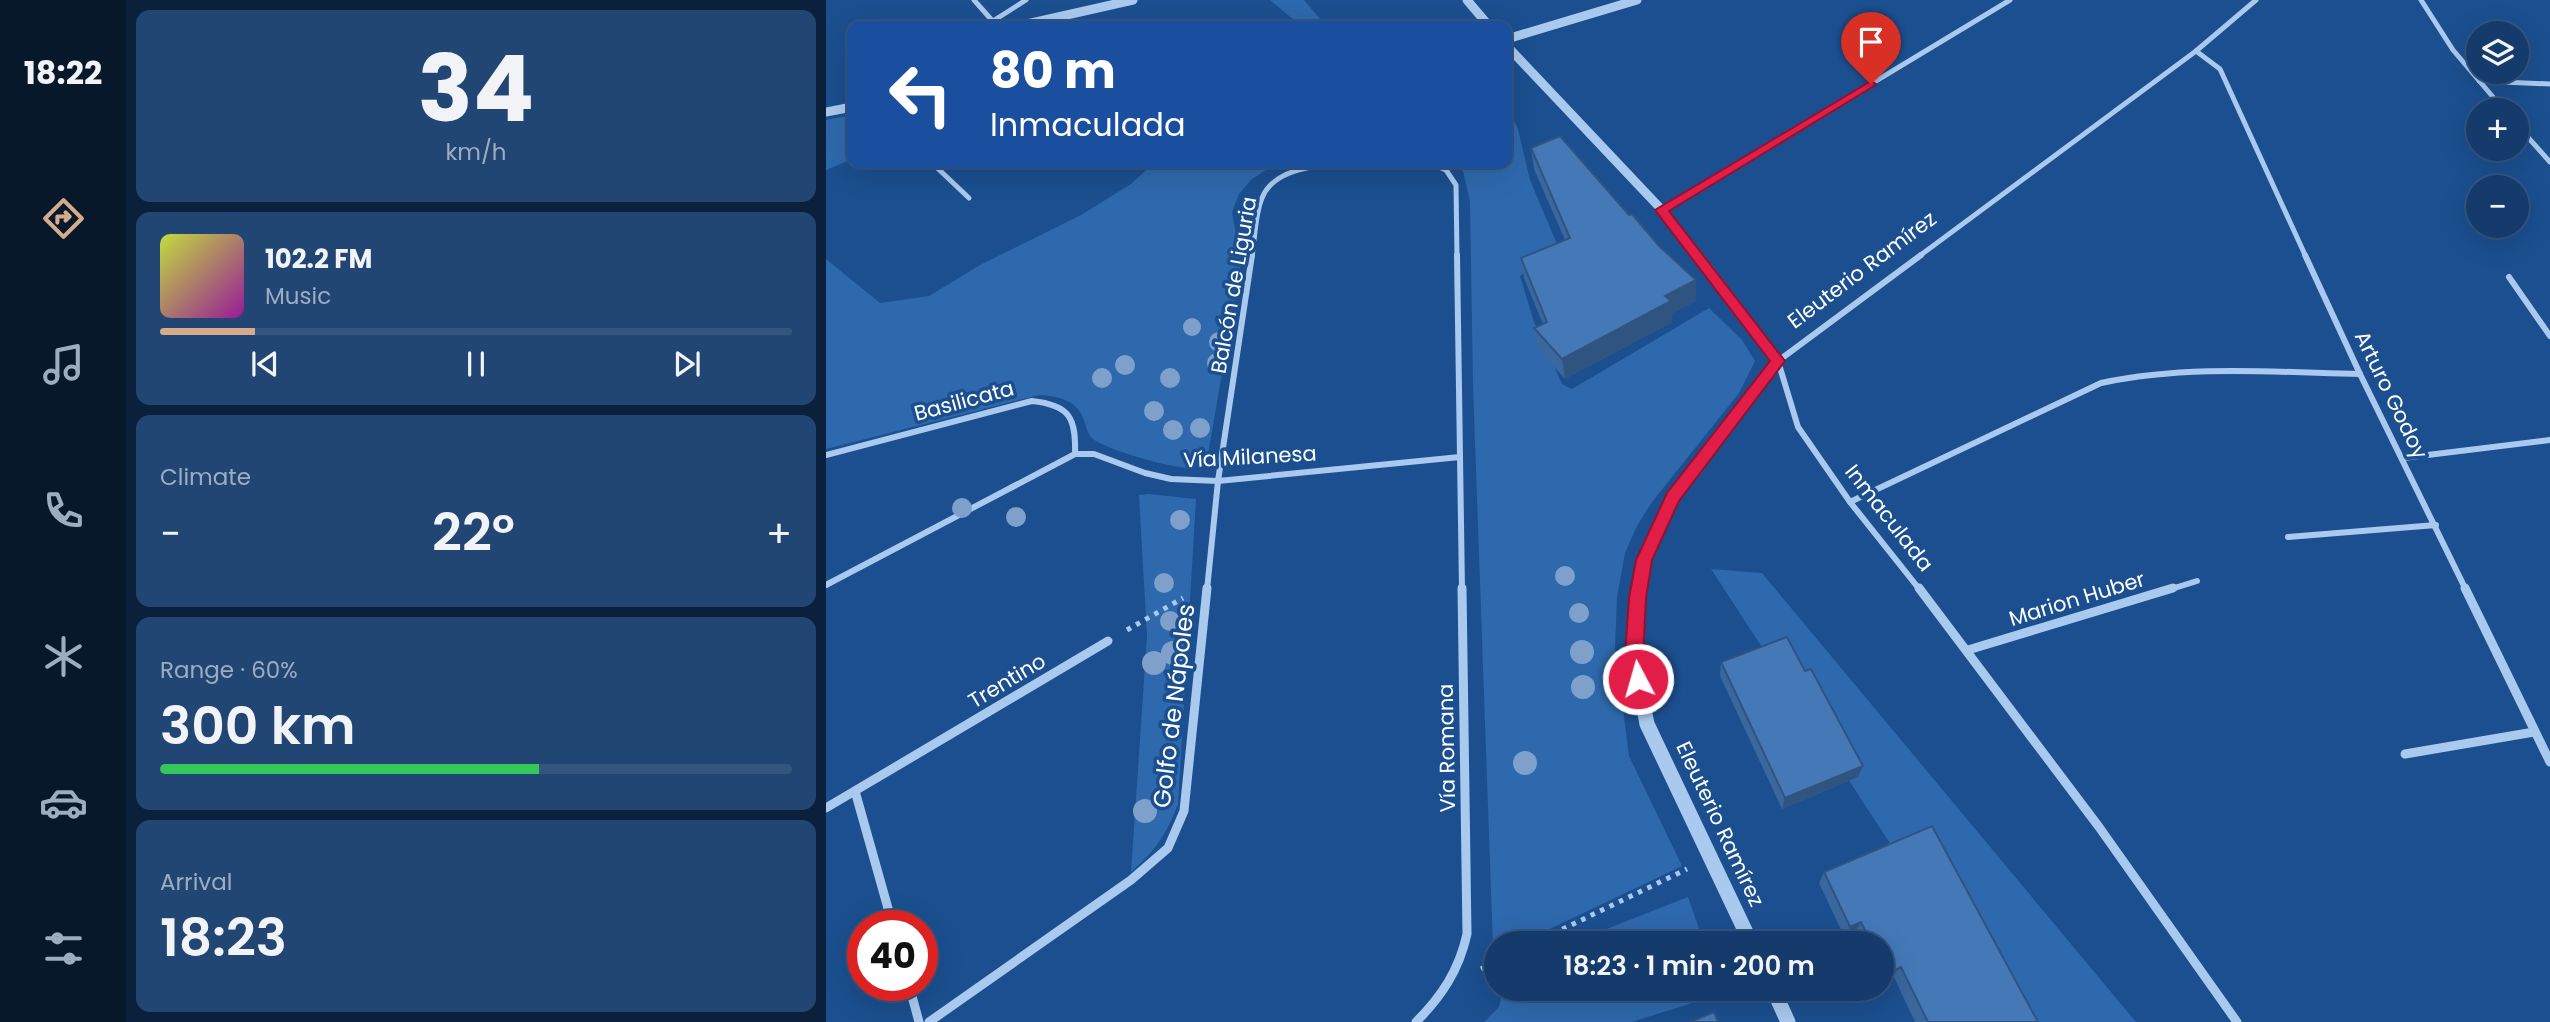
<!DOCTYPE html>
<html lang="en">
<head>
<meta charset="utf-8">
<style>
	:root { --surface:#143b6b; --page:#214673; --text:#f1f3f6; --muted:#9dadc1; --line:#33557e; --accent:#d6ab8b }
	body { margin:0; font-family:Poppins,sans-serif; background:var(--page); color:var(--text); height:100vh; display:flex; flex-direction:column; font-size:26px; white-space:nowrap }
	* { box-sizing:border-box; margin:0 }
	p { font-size:23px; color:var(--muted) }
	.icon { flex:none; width:38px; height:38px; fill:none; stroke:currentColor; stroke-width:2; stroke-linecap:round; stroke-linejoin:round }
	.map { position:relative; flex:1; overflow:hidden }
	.details { display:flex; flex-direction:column; gap:10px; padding:10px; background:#0b203b; width:700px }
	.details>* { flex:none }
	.guide { position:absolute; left:21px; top:21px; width:665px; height:147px; border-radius:14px; box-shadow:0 7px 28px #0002,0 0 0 2px var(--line); background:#1a4fa0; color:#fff; overflow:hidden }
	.controls { position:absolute; left:1640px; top:21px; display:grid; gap:14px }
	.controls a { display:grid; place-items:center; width:63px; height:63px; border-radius:50%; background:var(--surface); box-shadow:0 7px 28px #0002,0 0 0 2px var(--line); font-size:35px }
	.speed { position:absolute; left:21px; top:910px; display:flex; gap:14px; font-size:35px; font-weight:700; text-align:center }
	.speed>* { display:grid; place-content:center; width:91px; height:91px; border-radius:50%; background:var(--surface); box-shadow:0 7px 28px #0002,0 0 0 2px var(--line); line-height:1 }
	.speed .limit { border:10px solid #d22; background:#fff; color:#111 }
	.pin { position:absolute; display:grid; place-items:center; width:60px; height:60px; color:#fff; margin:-72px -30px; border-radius:50% 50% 50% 0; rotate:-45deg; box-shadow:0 0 7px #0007 }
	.pin .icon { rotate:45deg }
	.me { position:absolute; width:77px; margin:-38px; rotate:354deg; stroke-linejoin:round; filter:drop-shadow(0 0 5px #0008) }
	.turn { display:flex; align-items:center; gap:24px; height:147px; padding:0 28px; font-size:32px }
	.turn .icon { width:91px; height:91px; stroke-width:2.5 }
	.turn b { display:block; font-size:49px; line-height:60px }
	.big { font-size:52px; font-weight:600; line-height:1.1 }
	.details .card { flex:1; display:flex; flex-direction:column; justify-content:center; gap:10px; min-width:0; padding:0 24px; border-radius:14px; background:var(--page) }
	.details .dial { align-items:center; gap:0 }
	.dial b { font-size:91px; line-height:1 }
	.song { display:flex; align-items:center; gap:21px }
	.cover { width:84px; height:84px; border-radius:10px; background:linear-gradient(135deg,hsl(70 70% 55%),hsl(300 70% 35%)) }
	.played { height:7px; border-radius:4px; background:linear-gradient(90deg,var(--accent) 15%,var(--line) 15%) }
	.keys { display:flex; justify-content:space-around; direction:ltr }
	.heat { display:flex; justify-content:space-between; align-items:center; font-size:38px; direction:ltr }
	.charge { height:10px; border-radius:5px; background:linear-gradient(90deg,#34c759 60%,var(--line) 0) }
	.trip { position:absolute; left:658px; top:931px; width:410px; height:70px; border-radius:35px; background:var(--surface); box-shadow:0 7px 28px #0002,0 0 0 2px var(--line); font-weight:600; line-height:70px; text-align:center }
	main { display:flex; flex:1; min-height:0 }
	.menu { display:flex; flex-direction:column; width:126px; justify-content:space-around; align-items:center; background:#08182b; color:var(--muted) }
	.menu .icon { width:49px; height:49px }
	.menu .current { color:var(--accent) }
	.menu b { font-size:32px; color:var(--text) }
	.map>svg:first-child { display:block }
	.green { fill:#2e69ad }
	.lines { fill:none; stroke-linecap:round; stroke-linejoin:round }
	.path { stroke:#a9c9ee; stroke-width:5; stroke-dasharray:4.5 6; stroke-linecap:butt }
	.minor-far2 { stroke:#a9c9ee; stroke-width:5 }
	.minor-far1 { stroke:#a9c9ee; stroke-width:6 }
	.minor { stroke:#a9c9ee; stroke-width:9 }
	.tertiary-far2 { stroke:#a9c9ee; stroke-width:9 }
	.tertiary-far1 { stroke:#a9c9ee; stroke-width:11 }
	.tertiary { stroke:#a9c9ee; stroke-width:15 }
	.tree { fill:#7ea0ca }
	.wall { fill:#3a679d }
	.shaded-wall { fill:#305480 }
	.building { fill:#4478b7; stroke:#305480; stroke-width:2 }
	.route { fill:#e11d48; stroke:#92132f; stroke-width:2 }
	.labels { text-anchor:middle; stroke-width:7; stroke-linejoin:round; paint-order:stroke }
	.street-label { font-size:21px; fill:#fff; stroke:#1b4f8f }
	.near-street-label { font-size:24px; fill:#fff; stroke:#1b4f8f }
</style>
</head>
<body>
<main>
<nav class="menu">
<b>18:22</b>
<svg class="icon current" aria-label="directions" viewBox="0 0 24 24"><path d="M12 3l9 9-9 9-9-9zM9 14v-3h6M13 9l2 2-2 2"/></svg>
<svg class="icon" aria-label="music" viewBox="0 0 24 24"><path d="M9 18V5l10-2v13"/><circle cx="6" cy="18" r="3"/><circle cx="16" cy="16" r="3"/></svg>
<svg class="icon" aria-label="phone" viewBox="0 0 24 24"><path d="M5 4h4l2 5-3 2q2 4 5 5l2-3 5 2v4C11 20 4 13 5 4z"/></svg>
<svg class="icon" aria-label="climate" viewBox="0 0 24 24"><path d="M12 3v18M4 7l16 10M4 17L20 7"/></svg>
<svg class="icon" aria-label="car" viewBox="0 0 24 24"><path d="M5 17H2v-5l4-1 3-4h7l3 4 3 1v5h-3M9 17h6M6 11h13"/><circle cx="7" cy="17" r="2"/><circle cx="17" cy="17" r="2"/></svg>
<svg class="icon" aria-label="filters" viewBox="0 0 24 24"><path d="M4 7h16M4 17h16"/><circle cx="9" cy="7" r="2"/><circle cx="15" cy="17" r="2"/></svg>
</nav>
<section class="details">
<div class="card dial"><b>34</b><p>km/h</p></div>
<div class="card">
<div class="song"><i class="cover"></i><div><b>102.2 FM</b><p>Music</p></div></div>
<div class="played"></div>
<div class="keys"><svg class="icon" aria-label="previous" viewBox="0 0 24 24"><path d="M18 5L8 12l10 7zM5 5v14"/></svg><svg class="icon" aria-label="pause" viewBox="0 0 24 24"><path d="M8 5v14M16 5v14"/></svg><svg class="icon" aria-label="next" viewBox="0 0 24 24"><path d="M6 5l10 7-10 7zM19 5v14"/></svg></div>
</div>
<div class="card"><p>Climate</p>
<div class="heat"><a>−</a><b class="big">22°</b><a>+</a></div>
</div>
<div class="card"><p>Range · 60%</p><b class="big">300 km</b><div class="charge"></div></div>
<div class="card"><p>Arrival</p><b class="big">18:23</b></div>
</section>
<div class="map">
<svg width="1724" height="1022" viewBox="0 0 1724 1022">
	<rect width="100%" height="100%" fill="#1b4f8f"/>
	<g class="green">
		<path d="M444,0H478L500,26H475Z"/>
		<path d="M681,106L692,129L704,180L733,249L694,276L708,322L736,384L746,389L883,308L916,340L929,361L913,393L826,502L811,526L799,553L791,597L789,647L803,756L856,866L707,937L670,943L667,947L647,385L644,201L637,171L623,163H681Z"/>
		<path d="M26,115V159L0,170V120Z"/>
		<path d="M328,163H450L425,180L413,194L406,212L415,263L381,460C377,464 374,467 368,468C350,470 281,450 267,439C262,435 260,427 258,420C251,400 232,396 213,395L0,449V259L54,303L103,296L154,265L255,215L305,184Z"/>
		<path d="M323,494L370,499L352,804C340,835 330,850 305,872L321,636L313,495Z"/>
		<path d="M885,569L936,573L1310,1022H1203L1084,874Z"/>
		<path d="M862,897L878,943H745Z"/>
		<path d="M677,989H893L895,994L806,1022H658L673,1007Z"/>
	</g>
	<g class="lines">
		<g class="path">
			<path d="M301,630L357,598"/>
			<path d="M708,943L861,869"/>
			<path d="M655,969L670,962"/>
		</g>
		<g class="minor-far2">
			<path d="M148,0L171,26"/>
			<path d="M1595,0L1627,50L1678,110"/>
			<path d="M167,21L200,0"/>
			<path d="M1370,51L1394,69L1480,257"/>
			<path d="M1653,81L1724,84"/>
			<path d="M1690,124L1724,162"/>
			<path d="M106,163L143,198"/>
			<path d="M603,163L620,170L630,185L631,257"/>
			<path d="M836,210L1184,0"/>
			<path d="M426,257C429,238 429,215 436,198C452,156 534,165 571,163"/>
			<path d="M1092,257L1370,51L1430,0"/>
		</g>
		<g class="minor-far1">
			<path d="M631,255L636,590"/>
			<path d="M1479,255L1534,374L1640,590"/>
			<path d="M1683,277L1724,336"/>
			<path d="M0,455L206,401C244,405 250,418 249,454"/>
			<path d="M1577,458L1724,440"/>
			<path d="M1024,502L1275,383C1361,365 1447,372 1534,374"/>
			<path d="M1462,537L1610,525"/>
			<path d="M0,585L249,454H268L319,473L345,479L392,481L634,457"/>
			<path d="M381,590L392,481L426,255"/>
			<path d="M1094,590L1024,502L972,427L952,361L1095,255"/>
			<path d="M1342,590L1371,581"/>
		</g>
		<g class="minor">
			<path d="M1093,588L1273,827L1411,1022"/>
			<path d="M1639,588L1724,762"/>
			<path d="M1142,650L1347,588"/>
			<path d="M1579,754L1708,732"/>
			<path d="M29,791L67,926"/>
			<path d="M0,808L282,641"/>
			<path d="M83,985L93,1022"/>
			<path d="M103,1022L305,880L342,848L358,811L381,588"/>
			<path d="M590,1022C616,996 633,970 641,934L636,588"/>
		</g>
		<g class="tertiary-far2">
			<path d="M641,0L663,26"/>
			<path d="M192,26L307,0"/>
			<path d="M681,39L811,0"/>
			<path d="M681,46L836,210L872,257"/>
			<path d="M0,112L26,107"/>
		</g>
		<path class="tertiary-far1" d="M812,590C829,500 898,431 952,361L871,255"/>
		<g class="tertiary">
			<path d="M813,588L808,657L821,724L925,943"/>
			<path d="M947,989L962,1022"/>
		</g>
	</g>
	<g class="tree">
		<circle cx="366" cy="327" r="9"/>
		<circle cx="393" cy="342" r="10"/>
		<circle cx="391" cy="363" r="10"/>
		<circle cx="299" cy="365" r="10"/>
		<circle cx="276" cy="378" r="10"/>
		<circle cx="344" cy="378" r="10"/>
		<circle cx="328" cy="411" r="10"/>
		<circle cx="374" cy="428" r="10"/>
		<circle cx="347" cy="430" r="10"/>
		<circle cx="136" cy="508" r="10"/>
		<circle cx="190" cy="517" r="10"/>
		<circle cx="354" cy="520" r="10"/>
		<circle cx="739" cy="576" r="10"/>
		<circle cx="338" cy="583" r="10"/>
		<circle cx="753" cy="613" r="10"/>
		<circle cx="344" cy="621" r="10"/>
		<circle cx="756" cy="652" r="12"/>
		<circle cx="347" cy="653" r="12"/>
		<circle cx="328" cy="663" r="12"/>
		<circle cx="757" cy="687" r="12"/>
		<circle cx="699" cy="763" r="12"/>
		<circle cx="319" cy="811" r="12"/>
	</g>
	<g class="wall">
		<path d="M705,148L803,215L833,246L870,280V301L846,313V322L739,379L711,348L708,328L717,324L698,278L695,258L739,240L708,169Z"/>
		<path d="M895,662L1032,777L956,809L894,676Z"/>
		<path d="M998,872L1212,1022H1089L1067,975L1055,980V943H1034L1029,932L1018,936L993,883Z"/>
	</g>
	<g class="shaded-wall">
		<path d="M870,280V301L846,313V322L739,379L736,359L839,296Z"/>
		<path d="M1037,766L1032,777L956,809L959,798Z"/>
		<path d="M1035,922L1029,932L1018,936L1024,927Z"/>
		<path d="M1075,967L1067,975L1055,980V979L1060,974Z"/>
	</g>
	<g class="building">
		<path d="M734,136L803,215L806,214L833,246L870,280L839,296L845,301L736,359L708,328L721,322L695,258L744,238L705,148Z"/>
		<path d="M961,637L979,671L985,669L1037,766L959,798L895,662Z"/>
		<path d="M1106,826L1212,1022H1102L1075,967L1060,974L1055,964V943H1045L1035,922L1024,927L998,872Z"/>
		<path d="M888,1012L892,1022H864Z"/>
	</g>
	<path class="route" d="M1045,81L1050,84L1048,86L843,211L959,361L853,501L826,560L820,598L817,657L821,679L818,685L812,687L806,685L799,657L803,598L810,560L841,493L944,361L829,210Z"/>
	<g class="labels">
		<g class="street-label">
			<text transform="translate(1036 270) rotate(-37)" y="7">Eleuterio Ramírez</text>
			<text transform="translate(408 285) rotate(-80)" y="7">Balcón de Liguria</text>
			<text transform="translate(1565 395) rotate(64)" y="7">Arturo Godoy</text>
			<text transform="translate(138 401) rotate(-15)" y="7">Basilicata</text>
			<text transform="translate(424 457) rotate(-3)" y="7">Vía Milanesa</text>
			<text transform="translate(1063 518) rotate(52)" y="7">Inmaculada</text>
			<text transform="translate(1251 599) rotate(-17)" y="7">Marion Huber</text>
			<text transform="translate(181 681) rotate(-31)" y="7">Trentino</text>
			<text transform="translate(621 748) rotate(-91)" y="7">Vía Romana</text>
			<text transform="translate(894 824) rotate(65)" y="7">Eleuterio Ramírez</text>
		</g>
		<g class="near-street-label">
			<text transform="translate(348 706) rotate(-83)" y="8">Golfo de Nápoles</text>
		</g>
	</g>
</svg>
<div class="controls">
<a><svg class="icon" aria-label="layers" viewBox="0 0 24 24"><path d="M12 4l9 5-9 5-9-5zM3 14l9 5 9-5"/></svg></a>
<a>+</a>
<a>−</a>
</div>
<div class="speed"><div class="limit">40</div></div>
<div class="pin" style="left:1045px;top:84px;background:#d93025"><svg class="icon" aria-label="arrive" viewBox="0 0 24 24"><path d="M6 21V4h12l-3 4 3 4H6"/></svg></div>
<svg class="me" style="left:812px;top:679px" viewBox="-20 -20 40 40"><circle r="17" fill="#e11d48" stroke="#fff" stroke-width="3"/><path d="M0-11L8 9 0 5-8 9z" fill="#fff"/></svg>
<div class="trip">18:23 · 1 min · 200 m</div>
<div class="guide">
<div class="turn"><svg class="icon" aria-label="left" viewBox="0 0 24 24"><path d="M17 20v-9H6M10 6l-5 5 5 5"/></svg><div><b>80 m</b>Inmaculada</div></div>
</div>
</div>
</main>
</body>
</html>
